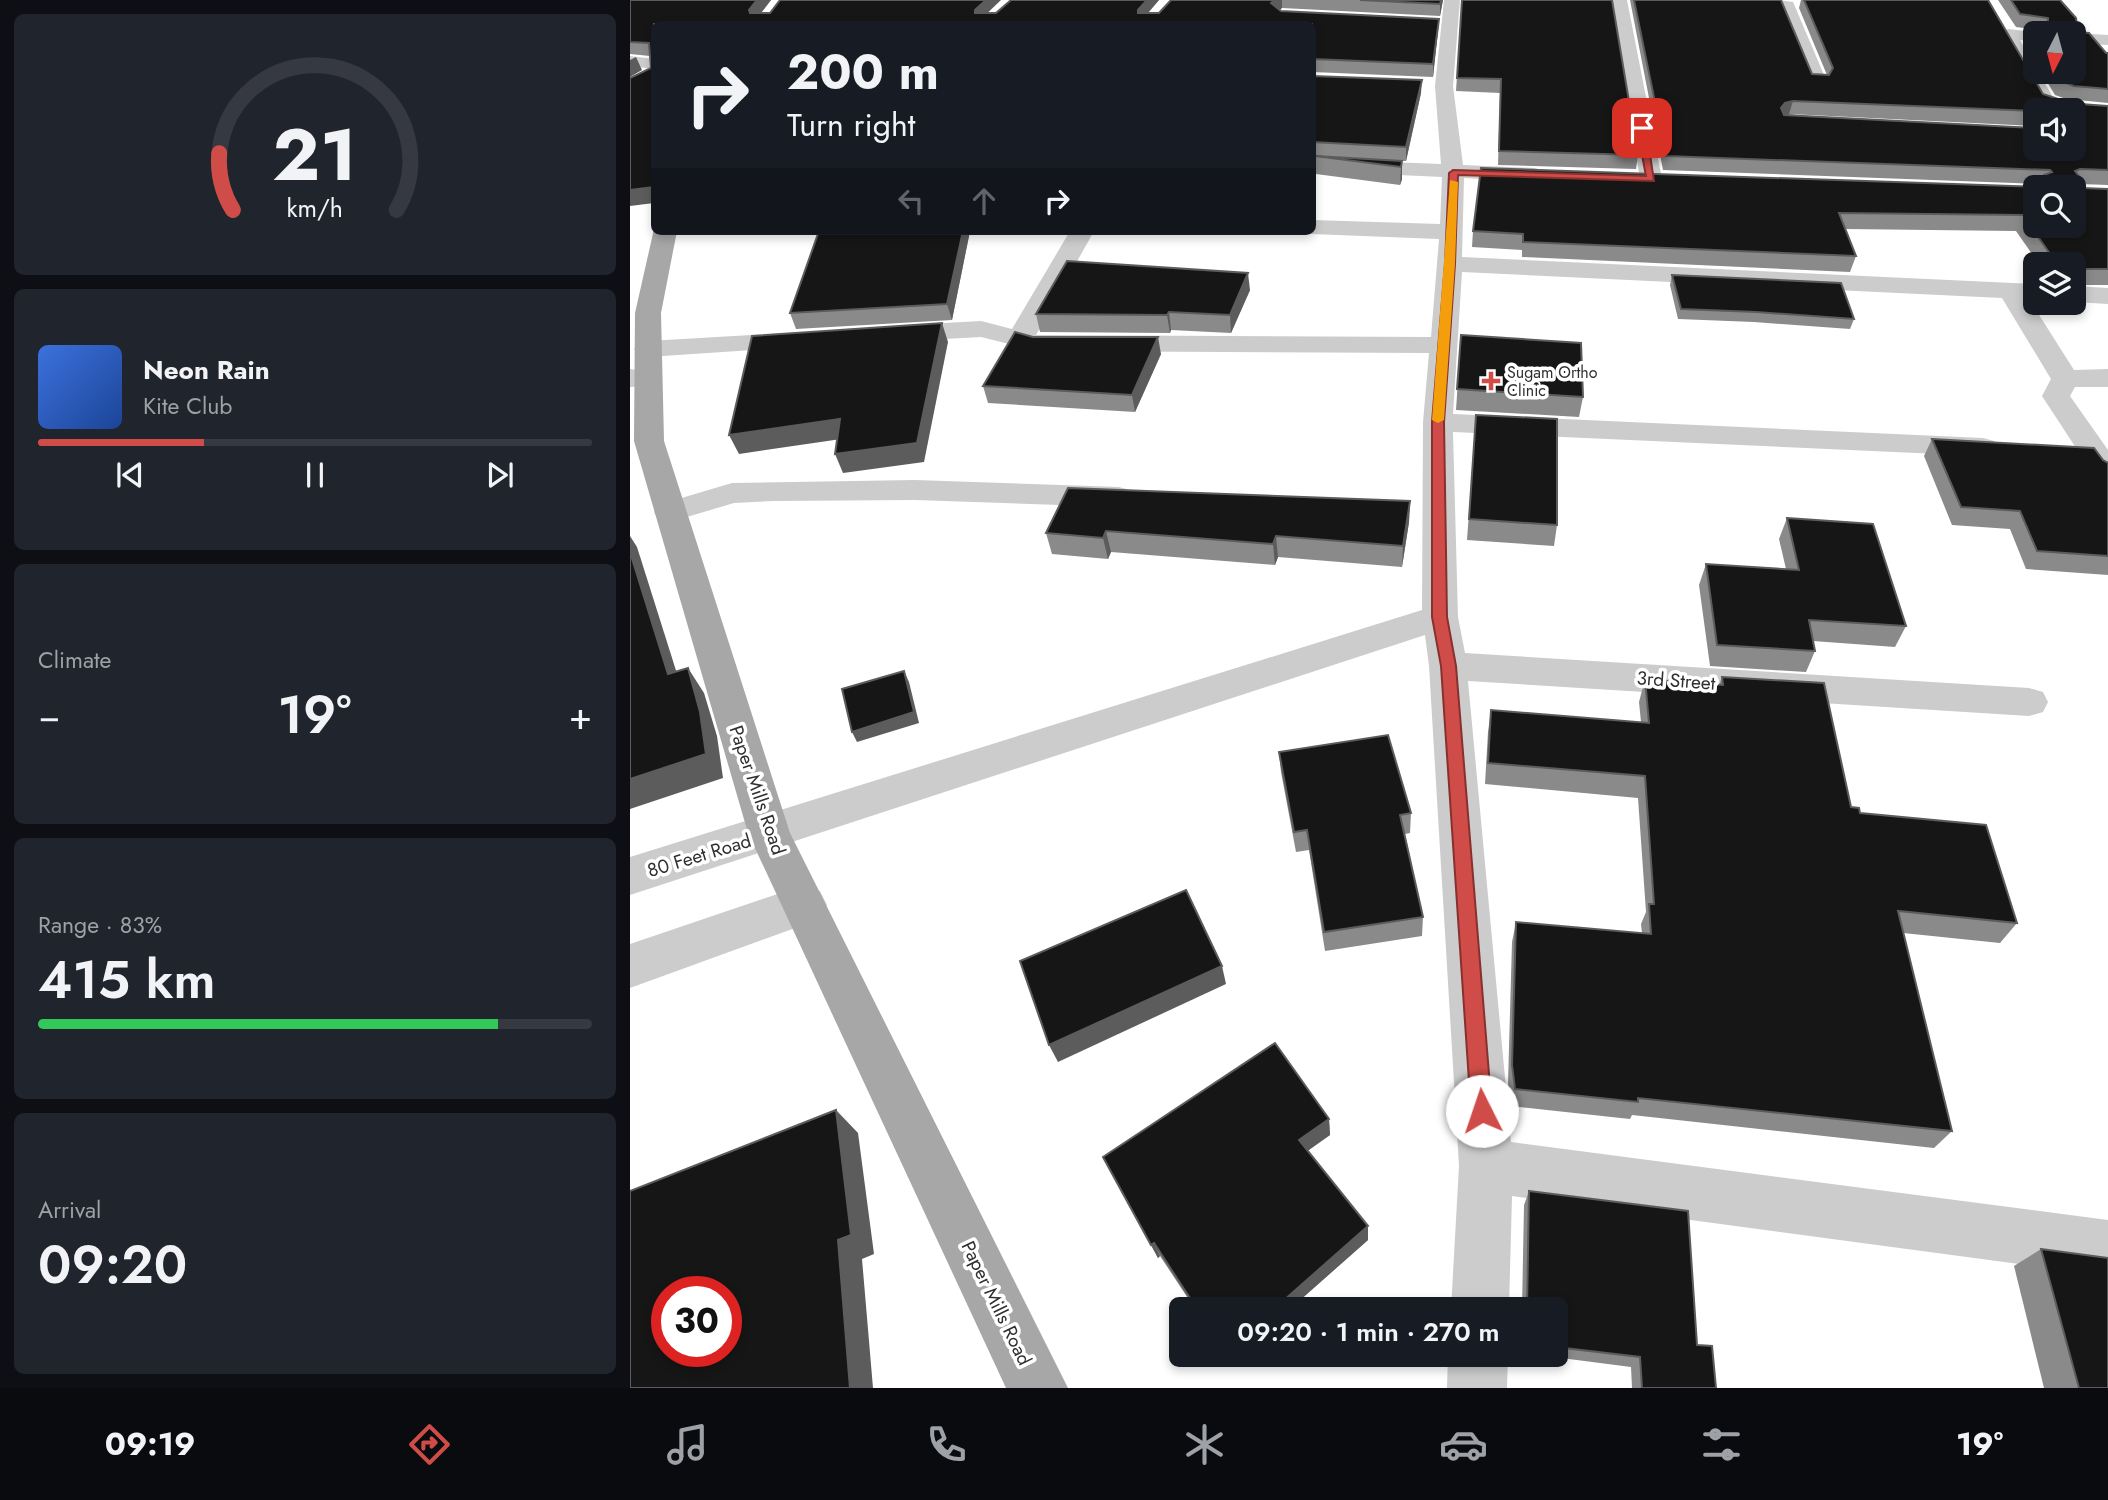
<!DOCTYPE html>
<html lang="en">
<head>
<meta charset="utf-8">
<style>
	:root { --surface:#171b24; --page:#20242c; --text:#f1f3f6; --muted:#9ea1a6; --line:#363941; --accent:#d04c48 }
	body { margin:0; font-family:Jost,sans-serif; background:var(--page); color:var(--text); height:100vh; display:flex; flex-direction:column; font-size:26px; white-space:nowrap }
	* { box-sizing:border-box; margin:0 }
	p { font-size:23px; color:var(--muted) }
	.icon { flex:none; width:38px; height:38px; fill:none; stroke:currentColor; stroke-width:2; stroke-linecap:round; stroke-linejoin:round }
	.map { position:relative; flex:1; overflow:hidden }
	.side { display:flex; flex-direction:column; gap:14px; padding:14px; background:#0d0f14; width:630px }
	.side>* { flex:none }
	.guide { position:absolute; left:21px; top:21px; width:665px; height:214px; border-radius:10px; box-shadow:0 4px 10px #0003; background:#171b24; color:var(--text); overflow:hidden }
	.needle { width:46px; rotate:186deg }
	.controls { position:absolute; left:1393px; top:21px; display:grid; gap:14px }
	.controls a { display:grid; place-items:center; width:63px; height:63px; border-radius:10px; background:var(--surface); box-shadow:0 4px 10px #0003; font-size:35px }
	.speed { position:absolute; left:21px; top:1276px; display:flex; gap:14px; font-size:35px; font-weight:700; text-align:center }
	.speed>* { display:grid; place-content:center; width:91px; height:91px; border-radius:50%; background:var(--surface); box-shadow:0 4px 10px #0003; line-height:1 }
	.speed .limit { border:10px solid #d22; background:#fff; color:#111 }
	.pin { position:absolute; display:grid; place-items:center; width:60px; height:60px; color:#fff; margin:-30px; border-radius:14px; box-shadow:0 4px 10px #0006 }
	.me { position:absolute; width:77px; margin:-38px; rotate:356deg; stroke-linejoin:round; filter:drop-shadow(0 0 5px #0008) }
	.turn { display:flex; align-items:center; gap:24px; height:147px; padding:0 21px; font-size:32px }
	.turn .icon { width:91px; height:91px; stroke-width:2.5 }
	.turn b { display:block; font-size:49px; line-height:60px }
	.lanes { display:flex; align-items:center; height:66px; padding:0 21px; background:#0003; justify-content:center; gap:35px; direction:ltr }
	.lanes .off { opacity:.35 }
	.big { font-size:52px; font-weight:600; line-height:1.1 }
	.side .card { flex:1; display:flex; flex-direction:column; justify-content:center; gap:10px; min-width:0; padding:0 24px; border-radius:10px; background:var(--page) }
	.side .dial { align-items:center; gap:0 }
	.dial svg { height:182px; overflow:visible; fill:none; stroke:var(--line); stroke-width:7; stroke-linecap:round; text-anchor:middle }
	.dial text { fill:var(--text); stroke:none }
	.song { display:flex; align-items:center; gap:21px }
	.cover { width:84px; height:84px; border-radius:10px; background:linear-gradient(135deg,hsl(220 70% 55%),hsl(220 70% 35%)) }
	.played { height:7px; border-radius:4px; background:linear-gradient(90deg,var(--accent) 30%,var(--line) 30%) }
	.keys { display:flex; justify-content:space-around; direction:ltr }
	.heat { display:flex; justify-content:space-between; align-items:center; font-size:38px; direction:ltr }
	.charge { height:10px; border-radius:5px; background:linear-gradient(90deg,#34c759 83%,var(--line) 0) }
	.trip { position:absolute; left:539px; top:1297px; width:399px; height:70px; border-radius:10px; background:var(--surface); box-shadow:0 4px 10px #0003; font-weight:600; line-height:70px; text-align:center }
	.tabs { display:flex; height:112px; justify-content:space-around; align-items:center; background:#090b0e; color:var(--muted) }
	.tabs .icon { width:49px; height:49px }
	.tabs .selected { color:var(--accent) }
	.tabs b { font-size:32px; color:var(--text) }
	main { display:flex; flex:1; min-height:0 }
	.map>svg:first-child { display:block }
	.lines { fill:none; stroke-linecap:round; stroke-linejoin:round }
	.minor { fill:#ccc; fill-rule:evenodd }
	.major { fill:#a7a7a7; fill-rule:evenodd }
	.wall { fill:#8a8a8a; fill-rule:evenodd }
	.shaded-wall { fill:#5c5c5c }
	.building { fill:#161616; stroke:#5c5c5c; stroke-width:2; fill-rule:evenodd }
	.route { fill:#d04c48; stroke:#87312f; stroke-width:2 }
	.slow { fill:#f59e0b }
	.poi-dot { fill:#d04c48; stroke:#fff; stroke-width:2.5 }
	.labels { text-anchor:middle; stroke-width:7; stroke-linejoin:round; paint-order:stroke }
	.far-poi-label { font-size:16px; fill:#2f2f2f; stroke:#fff; text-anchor:start }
	.street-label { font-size:19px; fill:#2f2f2f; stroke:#fff }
</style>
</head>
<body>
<main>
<section class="side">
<div class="card dial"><svg viewBox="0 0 100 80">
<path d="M14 69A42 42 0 1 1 86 69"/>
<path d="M14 69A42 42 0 0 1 8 44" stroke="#d04c48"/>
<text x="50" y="56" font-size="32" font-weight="700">21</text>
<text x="50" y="72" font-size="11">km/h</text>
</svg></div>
<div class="card">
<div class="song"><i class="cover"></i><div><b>Neon Rain</b><p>Kite Club</p></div></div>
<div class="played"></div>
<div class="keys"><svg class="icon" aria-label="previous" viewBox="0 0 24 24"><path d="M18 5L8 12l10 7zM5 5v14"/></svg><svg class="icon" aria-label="pause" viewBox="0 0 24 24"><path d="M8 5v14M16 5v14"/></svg><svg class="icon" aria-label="next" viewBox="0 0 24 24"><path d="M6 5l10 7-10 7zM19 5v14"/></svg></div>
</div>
<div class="card"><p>Climate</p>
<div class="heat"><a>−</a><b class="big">19°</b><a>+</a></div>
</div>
<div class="card"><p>Range · 83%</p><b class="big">415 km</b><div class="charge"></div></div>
<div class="card"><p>Arrival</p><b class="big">09:20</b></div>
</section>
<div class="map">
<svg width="1478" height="1388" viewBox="0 0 1478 1388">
	<rect width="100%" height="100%" fill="#fff"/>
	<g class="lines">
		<g class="minor">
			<path d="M814,0H830L823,86L833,165L904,168L912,170L915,175L912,180L904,182L834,178L832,257L1405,284V300L1399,299L1444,370L1478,369V387H1445L1440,396L1478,450V483L1467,480L1412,396L1421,379L1372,298L832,272L823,414L1353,438L1364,441L1368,447L1364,453L1353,456L823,432L828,617L835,653L1399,688L1413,692L1418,702L1413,712L1399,716L838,681L881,1142L1478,1220V1276L882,1196L879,1309H821L829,1166L799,666L795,635L0,895V857L792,610L793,422L799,353L407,351L351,337L261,342L251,340L248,334L251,328L261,326L351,321L382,329L440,231H464L406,335L801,337L809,239L682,234L673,231H682V220L810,224L812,177L682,171V159L811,164L805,86Z"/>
			<path d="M981,0H997L1032,179L1029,184H1013L1010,179Z"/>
			<path d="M1148,0L1163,2L1197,82L1195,86H1181L1179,82Z"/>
			<path d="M1378,29L1412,33H1405V41L1390,40L1405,67V72H1408L1423,97L1437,102L1478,106V118L1444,115V110H1422L1408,105L1369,34Z"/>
			<path d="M1442,33H1444L1478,35V45L1444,43Z"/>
			<path d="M0,56L24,59V69L0,66Z"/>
			<path d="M1444,286L1478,288V304L1444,302Z"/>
			<path d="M173,332L183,334L187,340L183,346L18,357L8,355L4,349L8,343L18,341Z"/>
			<path d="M0,369L28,373L32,379L28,385L0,387Z"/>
			<path d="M285,480L489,487L500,490L505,497L500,504L489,507L285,500L143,501L104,503L40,522L28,519L24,512L28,505L102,483Z"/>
			<path d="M174,885L190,891L197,905L190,919L0,988V944Z"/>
			<path d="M818,1354H878L877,1388H817Z"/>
		</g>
		<path class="major" d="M24,229L47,231L31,313L34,441L160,833L438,1388H376L118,833L4,441L5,313Z"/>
	</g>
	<g class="wall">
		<path d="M0,0H141L131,13H366L529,0L518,13H529L541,0H813L810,16L652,8L650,10L651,11L809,19L803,77L682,72V24L24,203L20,56L0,54Z"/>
		<path d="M832,0L1008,155L1006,169L868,165L870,93L826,91Z"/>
		<path d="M1000,0H1151L1182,74L1197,75L1169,8L1171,0H1358L1413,94L1428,99H1436L1425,95L1411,72H1444L1405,33V61L1395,43L1400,30H1410L1386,27L1368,0H1430L1448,32L1476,53H1478V103L1448,100L1450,104L1478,106V185L1450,184L1451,188L1478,189V285H1444V264H1409L1386,231L1215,229L1226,256L1220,272L892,257V250L842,247L843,231L1409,187L1410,184L1033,170ZM1405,110H1444L1405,149L1159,114L1405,126Z"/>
		<path d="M682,76L791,93L776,161H772V179L770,185L686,174L685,157L682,156Z"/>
		<path d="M189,231H340L322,320L166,329L160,313Z"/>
		<path d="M1042,275L1224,319L1220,329L1124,322L1048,319L1040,285Z"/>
		<path d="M620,290L601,333L541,330L540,333L410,332L406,314Z"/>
		<path d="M831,335L953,397L949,417L826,410Z"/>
		<path d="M403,337L531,354L505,412L358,403L353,386Z"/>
		<path d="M846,415L927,525L924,546L837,540Z"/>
		<path d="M1302,439L1473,460L1478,463V575L1396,569L1380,529L1322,525L1294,456Z"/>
		<path d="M780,501L779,522L772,567L648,557L645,565L481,552L478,559L422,554L416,533Z"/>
		<path d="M1157,518L1276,626L1265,647L1183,641L1185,651L1176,672L1080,666L1069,585L1076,564L1156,569L1149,539Z"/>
		<path d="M1092,677L1221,807L1387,923L1370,943L1273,933L1322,1131L1304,1148L1002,1115L1000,1119L880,1106L878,1083L882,942L886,922L1012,933L1011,924L1016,912L1008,798L855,784L858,732L861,710L1011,722L1009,702L1015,679L1089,685Z"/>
		<path d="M649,752L781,813L780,833L775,834L793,917L792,936L695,951L679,850L666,852L651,772Z"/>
		<path d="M699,1119L700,1135L678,1150L738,1240L660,1309H565L530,1256L528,1258L473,1157Z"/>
		<path d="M899,1191L1067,1345L1086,1388H1002L1001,1367L900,1354H926V1309H892L894,1205Z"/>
		<path d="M1411,1249L1478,1388H1414L1384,1266Z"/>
	</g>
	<g class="shaded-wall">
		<path d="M127,0H141L124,22L120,13L119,10Z"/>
		<path d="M356,0H371L348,22L345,13V10Z"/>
		<path d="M517,0H529L510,22L508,10Z"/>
		<path d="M645,0H652V8L642,15L641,3Z"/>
		<path d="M811,0H813L810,16V4Z"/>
		<path d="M809,19L808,31L803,77V64Z"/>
		<path d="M6,57L12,70L0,77V60Z"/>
		<path d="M792,80L791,93L776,161V147Z"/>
		<path d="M1163,101L1159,114L1151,116V108L1155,103Z"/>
		<path d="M772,161V179L770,185L771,167Z"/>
		<path d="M24,187V203L0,206V190Z"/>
		<path d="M333,231H340L322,320L317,304Z"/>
		<path d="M618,273L620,290L601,333L600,315Z"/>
		<path d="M539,312L541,330L540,333L537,315Z"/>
		<path d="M312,323L318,342L294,462L213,473L205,454Z"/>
		<path d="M528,337L531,354L505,412L502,395Z"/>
		<path d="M210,419L218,438L109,454L99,435Z"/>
		<path d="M780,501L779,522L772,567L773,546Z"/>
		<path d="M476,531L481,552L478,559L473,538Z"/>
		<path d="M0,536L7,547L55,699L38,674L0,552Z"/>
		<path d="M646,536L648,557L645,565L643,544Z"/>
		<path d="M58,668L74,693L87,736L93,778L0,809V779Z"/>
		<path d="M274,671L279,682L289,723L227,742L222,732Z"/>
		<path d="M592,966L596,984L428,1062L419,1045Z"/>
		<path d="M206,1110L228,1133L244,1254L232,1259L243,1388H220L208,1240Z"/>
		<path d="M699,1119L700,1135L672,1155L669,1140Z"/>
		<path d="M738,1226V1240L660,1309H644Z"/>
		<path d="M524,1243L530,1256L528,1258L521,1245Z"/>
		<path d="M597,1354H609L600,1362Z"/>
	</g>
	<g class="building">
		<path d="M0,0H127L119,10L120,13H140L150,0H356L345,10V13H366L381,0H517L508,10V13H529L541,0H645L641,3L651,11L809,19L803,64L682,59V24H24V187L0,190V78L21,68L19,43L0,42Z"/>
		<path d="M730,0H811L810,4Z"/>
		<path d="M832,0H982L1008,155L869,151L871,79L827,78Z"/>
		<path d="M1004,0H1151L1182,74L1199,75L1203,68L1174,0H1358L1413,94L1428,99H1448L1450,104L1478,106V170L1450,169L1445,171L1448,175L1451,188L1478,189V269H1444V264H1427L1393,215L1209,213L1226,256L893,242V234L843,231L851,168L1412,187L1414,175L1422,172L1420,170L1036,156ZM1163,101L1405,111L1444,110V149H1405V128L1154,115L1151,108L1155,103ZM1405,187H1444V226H1405Z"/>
		<path d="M1381,0H1430L1446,18L1448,32L1459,33L1476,53H1478V89L1444,86L1431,81L1425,72H1444V33H1405V39L1400,30H1412L1413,23L1418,21V18L1390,14Z"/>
		<path d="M682,76L792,80L776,147L682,142Z"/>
		<path d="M685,156L772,161L771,167Z"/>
		<path d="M189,231H333L317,304L160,313Z"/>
		<path d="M437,261L618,273L600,315L539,312L537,315L406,314Z"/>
		<path d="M1042,275L1211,283L1224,319L1126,312L1051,309Z"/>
		<path d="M312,323L287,443L205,454L210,419L99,435L122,336Z"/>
		<path d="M385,332L403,337H528L502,395L353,386Z"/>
		<path d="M831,335L951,343L953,397L827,389Z"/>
		<path d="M846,415L927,419V525L839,519Z"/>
		<path d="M1302,439L1464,448L1473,460L1478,463V556L1407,551L1390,511L1331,507Z"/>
		<path d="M438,488L780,501L773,546L646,536L643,544L476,531L473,538L416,533Z"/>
		<path d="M1157,518L1243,524L1276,626L1179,620L1185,651L1087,645L1076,564L1169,570Z"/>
		<path d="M0,552L38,674L58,668L70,712L76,754L0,779Z"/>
		<path d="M274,671L284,712L222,732L212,689Z"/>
		<path d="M1092,677L1194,683L1221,807L1229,808L1230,813L1356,825L1387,923L1268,911L1322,1131L1008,1098V1102L885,1089L882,1065L886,922L1021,934L1019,904H1024L1015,776L858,763L861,710L1019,723L1015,679L1093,685Z"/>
		<path d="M758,735L781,813L770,815L793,917L694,932L677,830L664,832L649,752Z"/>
		<path d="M556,890L592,966L419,1045L390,961Z"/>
		<path d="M645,1043L699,1119L669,1140L738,1226L644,1309H567L524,1243L521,1245L473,1157Z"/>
		<path d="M206,1110L221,1235L208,1240L220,1388H0V1191ZM37,1292H96V1351H37Z"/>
		<path d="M899,1191L1058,1211L1067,1345L1082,1346L1086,1388H1012L1010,1357L926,1347V1309H897Z"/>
		<path d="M1411,1249L1478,1258V1388H1449Z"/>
	</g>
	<path class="route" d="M1012,126L1016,128L1024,181L828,175L825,264L814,422L817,617L826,666L862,1111L859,1118L852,1121L844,1118L841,1111L811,666L802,617V422L815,264L819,173L823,170L1016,176L1007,128Z"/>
	<path class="slow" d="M820,180L828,182L825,264L814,420L808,423L802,420Z"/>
	<path class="poi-dot" d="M857.5 370.5h7v7h7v7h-7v7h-7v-7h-7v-7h7z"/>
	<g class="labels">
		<g class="far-poi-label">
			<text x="877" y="378">Sugam Ortho<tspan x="877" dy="18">Clinic</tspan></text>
		</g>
		<g class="street-label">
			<text transform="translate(1046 680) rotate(4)" y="7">3rd Street</text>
			<text transform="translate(128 790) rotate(71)" y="7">Paper Mills Road</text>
			<text transform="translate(69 855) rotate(-17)" y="7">80 Feet Road</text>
			<text transform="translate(367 1303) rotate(64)" y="7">Paper Mills Road</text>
		</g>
	</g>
</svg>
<div class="controls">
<a><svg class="needle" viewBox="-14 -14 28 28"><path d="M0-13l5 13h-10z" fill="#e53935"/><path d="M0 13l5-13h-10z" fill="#9ea1a6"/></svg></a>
<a><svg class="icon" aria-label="sound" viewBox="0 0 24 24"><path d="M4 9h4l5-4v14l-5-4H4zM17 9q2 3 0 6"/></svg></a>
<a><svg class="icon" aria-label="search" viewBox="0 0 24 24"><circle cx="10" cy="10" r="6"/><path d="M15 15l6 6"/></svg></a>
<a><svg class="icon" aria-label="layers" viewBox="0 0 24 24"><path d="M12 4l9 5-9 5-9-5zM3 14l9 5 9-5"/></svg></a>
</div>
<div class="speed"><div class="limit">30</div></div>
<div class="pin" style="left:1012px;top:128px;background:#d93025"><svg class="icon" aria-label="arrive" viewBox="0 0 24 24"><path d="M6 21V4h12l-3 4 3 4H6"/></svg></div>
<svg class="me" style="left:852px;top:1111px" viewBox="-20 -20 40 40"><circle r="19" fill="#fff"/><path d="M0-13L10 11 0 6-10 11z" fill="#d04c48"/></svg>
<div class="trip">09:20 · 1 min · 270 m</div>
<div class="guide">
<div class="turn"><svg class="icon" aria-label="right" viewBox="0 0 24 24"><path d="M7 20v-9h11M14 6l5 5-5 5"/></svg><div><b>200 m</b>Turn right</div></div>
<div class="lanes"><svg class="icon off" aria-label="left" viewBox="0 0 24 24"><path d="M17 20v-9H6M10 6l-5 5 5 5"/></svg><svg class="icon off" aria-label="ahead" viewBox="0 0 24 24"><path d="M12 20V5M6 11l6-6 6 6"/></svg><svg class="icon" aria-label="right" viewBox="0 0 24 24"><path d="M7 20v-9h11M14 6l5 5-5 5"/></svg></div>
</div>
</div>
</main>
<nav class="tabs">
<b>09:19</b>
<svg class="icon selected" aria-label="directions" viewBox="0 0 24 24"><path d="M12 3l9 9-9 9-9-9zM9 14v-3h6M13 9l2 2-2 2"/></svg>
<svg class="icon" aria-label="music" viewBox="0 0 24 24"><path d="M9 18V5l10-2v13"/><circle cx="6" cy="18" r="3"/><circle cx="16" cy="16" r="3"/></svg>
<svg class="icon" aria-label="phone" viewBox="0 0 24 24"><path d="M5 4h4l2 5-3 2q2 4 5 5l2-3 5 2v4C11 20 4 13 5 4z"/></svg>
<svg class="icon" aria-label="climate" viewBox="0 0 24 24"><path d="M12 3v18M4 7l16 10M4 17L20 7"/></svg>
<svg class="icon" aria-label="car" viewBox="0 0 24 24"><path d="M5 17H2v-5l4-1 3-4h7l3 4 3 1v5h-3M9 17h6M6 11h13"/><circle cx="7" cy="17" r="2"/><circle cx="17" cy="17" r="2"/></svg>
<svg class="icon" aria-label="filters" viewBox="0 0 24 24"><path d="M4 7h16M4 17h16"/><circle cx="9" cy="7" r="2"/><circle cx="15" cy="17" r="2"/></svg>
<b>19°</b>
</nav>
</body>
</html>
